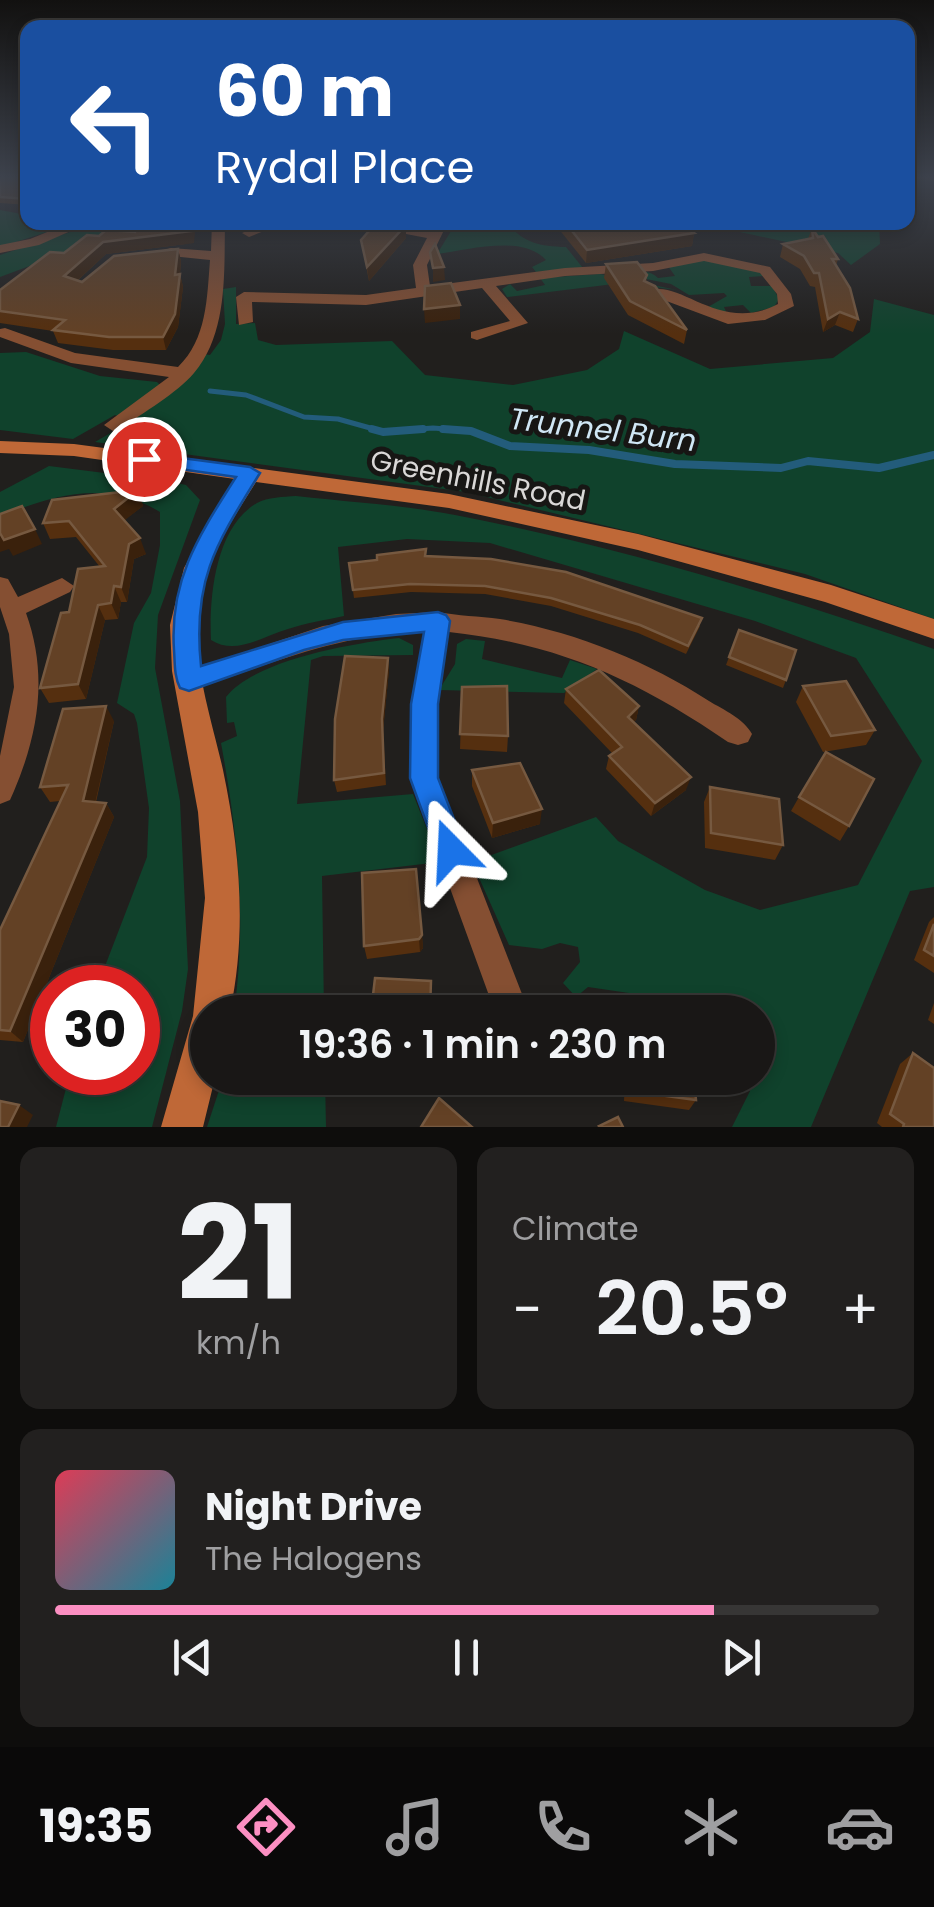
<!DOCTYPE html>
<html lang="en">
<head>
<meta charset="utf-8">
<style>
	:root { --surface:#191716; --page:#22201f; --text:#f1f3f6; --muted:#9f9fa1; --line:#373635; --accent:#fc8fc2 }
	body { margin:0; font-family:Poppins,sans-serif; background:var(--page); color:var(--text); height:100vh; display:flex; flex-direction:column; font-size:38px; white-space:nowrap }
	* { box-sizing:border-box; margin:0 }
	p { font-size:32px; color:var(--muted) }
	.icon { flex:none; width:55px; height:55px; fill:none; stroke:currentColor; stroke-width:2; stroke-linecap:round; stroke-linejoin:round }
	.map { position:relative; height:1127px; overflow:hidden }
	.details { display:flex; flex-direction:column; gap:20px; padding:20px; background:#0e0d0c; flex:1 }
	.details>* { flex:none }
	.hud { position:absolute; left:20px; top:20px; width:895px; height:210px; border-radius:20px; box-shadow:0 5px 15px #0003,0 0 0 2px var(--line); background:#1a4fa0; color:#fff; overflow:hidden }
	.speed { position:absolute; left:30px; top:965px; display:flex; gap:20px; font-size:50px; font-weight:700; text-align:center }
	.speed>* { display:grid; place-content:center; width:130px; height:130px; border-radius:50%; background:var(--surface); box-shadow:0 5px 15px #0003,0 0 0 2px var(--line); line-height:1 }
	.speed .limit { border:15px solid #d22; background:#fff; color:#111 }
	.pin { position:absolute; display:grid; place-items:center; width:85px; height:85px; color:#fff; margin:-42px; border:5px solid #fff; border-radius:50%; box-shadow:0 2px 10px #0007 }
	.me { position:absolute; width:110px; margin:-55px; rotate:339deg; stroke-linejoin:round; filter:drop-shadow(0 0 8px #0008) }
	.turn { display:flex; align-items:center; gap:35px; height:210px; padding:0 30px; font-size:45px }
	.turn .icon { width:130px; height:130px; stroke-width:2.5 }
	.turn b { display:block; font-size:70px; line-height:85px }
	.big { font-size:75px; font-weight:600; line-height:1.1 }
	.details .widget { flex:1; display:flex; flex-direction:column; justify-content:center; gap:15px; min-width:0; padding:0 35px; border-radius:20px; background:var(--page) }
	.details .dial { align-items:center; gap:0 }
	.dial b { font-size:130px; line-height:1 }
	.song { display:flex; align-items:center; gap:30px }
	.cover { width:120px; height:120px; border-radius:15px; background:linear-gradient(135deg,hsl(350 70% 55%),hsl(190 70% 35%)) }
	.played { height:10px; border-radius:5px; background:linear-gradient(90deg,var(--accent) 80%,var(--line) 80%) }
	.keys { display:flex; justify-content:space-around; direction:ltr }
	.heat { display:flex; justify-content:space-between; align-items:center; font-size:55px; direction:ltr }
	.details .tiles { flex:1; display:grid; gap:20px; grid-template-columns:1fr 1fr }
	.widget:last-child { grid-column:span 2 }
	.trip { position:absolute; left:190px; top:995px; width:585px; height:100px; border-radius:50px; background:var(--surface); box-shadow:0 5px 15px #0003,0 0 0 2px var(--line); font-weight:600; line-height:100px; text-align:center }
	.menu { display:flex; height:160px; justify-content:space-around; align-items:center; background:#0a0909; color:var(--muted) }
	.menu .icon { width:70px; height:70px }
	.menu .active { color:var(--accent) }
	.menu b { font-size:45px; color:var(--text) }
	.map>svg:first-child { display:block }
	.green { fill:#10422c }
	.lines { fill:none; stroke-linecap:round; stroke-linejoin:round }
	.stream-far1 { stroke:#235c7b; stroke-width:5 }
	.stream { stroke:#235c7b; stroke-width:8 }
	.street { fill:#854f32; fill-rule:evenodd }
	.secondary { fill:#bf6837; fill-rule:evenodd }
	.wall { fill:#552f0f }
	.shaded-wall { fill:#3a210c }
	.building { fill:#634125; stroke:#765940; stroke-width:2.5 }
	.route { fill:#1a73e8; stroke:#114b97; stroke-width:2.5 }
	.labels { text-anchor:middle; stroke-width:10; stroke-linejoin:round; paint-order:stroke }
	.street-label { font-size:28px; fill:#dad8d7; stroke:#171614 }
	.water-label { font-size:30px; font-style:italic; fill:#d0e7f5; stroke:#171614 }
</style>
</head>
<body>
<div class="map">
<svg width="934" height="1127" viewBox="0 0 934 1127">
	<rect width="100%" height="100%" fill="#211f1d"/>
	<g class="green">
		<path d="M0,210L27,215L28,222L75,223L0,247Z"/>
		<path d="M644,222L879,223L880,244L851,265L838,253L707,225Z"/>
		<path d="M98,223H125L59,255L0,277V255Z"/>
		<path d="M456,223H507C524,243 539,246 566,247L583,268L536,272L532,267L546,260C522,234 468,250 437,254Z"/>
		<path d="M708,259L752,268L765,276L749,277L751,286H772L779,299L774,307L751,313L743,305L724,307L727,314L708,307L727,296L724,293L689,295L671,284L616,273C631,272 646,267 658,278L675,276L668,266Z"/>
		<path d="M600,274L677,290L622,283L507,297L502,289L510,284L517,291L545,285L540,278Z"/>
		<path d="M236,287V324L255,323L258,340L276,345L392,341L425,375L513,385L587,370L619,349L624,331L710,369L833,358L870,332L874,299L934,315V619L805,574L466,492L95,442L131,421L115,415L73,439L0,430V353L26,352L100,376L157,382L165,390L202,354L210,355L221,340L225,324L223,289Z"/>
		<path d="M49,466L168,481L186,485L200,500L158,615L155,668L180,801L188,969L182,1011L152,1127H56L70,1073L138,1072V988L97,987L147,857L149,808L137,723L134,714L117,703L134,623L151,593L160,545V512C106,479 56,495 0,516V492Z"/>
		<path d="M296,496C348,502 403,505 455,515C618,546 778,595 934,649V887L910,891L811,1127H732L750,1091L749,1078H758V1012L588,987L576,997L563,983L580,962L578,947L560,943L542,949L509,945L472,862L596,817L618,841L705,890L760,910L858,885L922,761L856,658L755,621L490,543L407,539L338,547L344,616C325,620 306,623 288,629C263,636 236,656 211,640C209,598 215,527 257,503C268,497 283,497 296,496Z"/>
		<path d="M399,638L413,645V655L323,656L311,660L297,804L413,794L440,862L322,876L324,1012H234C247,919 238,836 221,743L237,736L234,722L227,723L226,697C254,660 354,643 399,638Z"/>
		<path d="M466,639L485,641L482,659L562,678L570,660L597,669L564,693L439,690L455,664L457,644Z"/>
		<path d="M223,1078H325L326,1127H207Z"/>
	</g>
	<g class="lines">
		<g class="stream-far1">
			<path d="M210,391L246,395L304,417L338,419L381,431"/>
			<path d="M391,431L433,428L472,431"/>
		</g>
		<g class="stream">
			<path d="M372,429L383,432L423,429"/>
			<path d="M443,429L471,431L510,446L589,450L675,464L781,468L808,461L879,468L934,455"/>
		</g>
		<g class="street">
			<path d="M72,222H91L39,245L0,253V245L30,239Z"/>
			<path d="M212,222H225C224,273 228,333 194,373C176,394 144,412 120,429L113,431L104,425L169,377L71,363L0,337V329L5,328L75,353L178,367C207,339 207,298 210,260L171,256L152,259L145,255L171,248L211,251Z"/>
			<path d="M266,222H286L249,237L242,233Z"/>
			<path d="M343,222H379L433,230L438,222H448L427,265L430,286L565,268L653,263L704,253L770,267L791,294L794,306L765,320L728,324L645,293C676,273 718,336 778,304L777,294L760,273L704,261L653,271L565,276L496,286L528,323L477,340L471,338V332L510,321L482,288L366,305L252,302L253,322L239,325L236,297L244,292L366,295L416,288L413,265L427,238Z"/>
			<path d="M0,577L8,579L18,597L62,578L74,586L70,592L26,613C48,674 39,732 14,791L10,800L0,804V756L14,687L9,634L0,607Z"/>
			<path d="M438,612C458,616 479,616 500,619C573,631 648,661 709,701C724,710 744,719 752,734L748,742L738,745L728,742C637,680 559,644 449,632L438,704V778L529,1012H495L410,778L412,704L424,632C340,633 268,665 189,691L180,688L176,681L180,674L323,626L396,614Z"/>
		</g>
		<path class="secondary" d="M0,441L74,444L449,494L638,534L831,585L934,619V639L825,602L638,550L449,508L256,482C232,520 205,560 199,605C191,662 211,716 223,770C240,851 247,932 230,1012H208V1078H215L203,1127H161L193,1016L205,898L198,812L172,671L170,625L184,568L235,479L74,456L0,453Z"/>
	</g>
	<g class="wall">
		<path d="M0,176H28V205L0,203Z"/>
		<path d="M908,176H934V181L908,177Z"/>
		<path d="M559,222H676L694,233L692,246L586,263L558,228Z"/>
		<path d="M812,228L818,237L838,259L836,266L858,319L853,332L835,325L823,332L815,287L810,286L800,269L780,257L783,244L808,239Z"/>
		<path d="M406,238L369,281L361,240Z"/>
		<path d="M194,243L106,254L77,281L82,282L178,249L181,261L180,274L183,287L178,327L166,350H113L58,343L53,331L0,323V290L64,253Z"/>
		<path d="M606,264L647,275L646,282L687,330L684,344L628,315L604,278Z"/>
		<path d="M138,490L143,506L124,520L146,554L134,559L127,602H121L118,619L105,620L86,699L49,703L40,688L69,612L100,567L76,537L50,539L43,523Z"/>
		<path d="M427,556L700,626L686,654L638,633L551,606L485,594L411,592L354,598L349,563Z"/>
		<path d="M739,630L786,680L783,688L726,665Z"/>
		<path d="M388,658L389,670L383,731L386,785L337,792L334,780Z"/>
		<path d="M803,686L875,730L866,745L823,752L796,702Z"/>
		<path d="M462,687L508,736L507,752L460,749Z"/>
		<path d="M566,689L639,706L636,720L633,722L686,790L651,816L606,769L609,756L612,753L564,703Z"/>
		<path d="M114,721L96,802L106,803L114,817L23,1042L0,1040V930L60,801L50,802L40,787Z"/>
		<path d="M472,770L540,824L492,838L472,786Z"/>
		<path d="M710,787L783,845L775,860L705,848L704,802Z"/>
		<path d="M799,797L849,826L840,841L791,811Z"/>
		<path d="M416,869L423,948L420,952L367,959L364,946Z"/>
		<path d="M934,917V973L914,960L929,922Z"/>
		<path d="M934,1003V1024L928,1020Z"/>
		<path d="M913,1053L934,1127H882L877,1123L900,1064Z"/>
		<path d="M366,1078H429V1082Z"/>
		<path d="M625,1078H694L696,1100L689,1110L624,1101Z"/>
	</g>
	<g class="shaded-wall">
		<path d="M192,222H196L194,243L106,254L68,289L64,276L103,242Z"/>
		<path d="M406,225V238L369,281L367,267Z"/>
		<path d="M694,233L692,246L586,263L587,250Z"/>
		<path d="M178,249L181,261L179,281L180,274L183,287L178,327L166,350L163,337L175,275Z"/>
		<path d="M444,267L445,280L433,282V268Z"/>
		<path d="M460,305V319L425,323L424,309Z"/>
		<path d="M840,312L835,325L823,332L828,319Z"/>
		<path d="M138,490L143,506L120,524L114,509Z"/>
		<path d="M35,529L42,544L13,556L9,549L0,552V533Z"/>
		<path d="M140,538L146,554L134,559L127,602L121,587L129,544Z"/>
		<path d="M114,586L121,602L118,619L111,603Z"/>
		<path d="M98,605L105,620L86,699L78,684Z"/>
		<path d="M388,658L389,670L383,731L386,785L382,719Z"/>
		<path d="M106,706L114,721L92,816L83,801Z"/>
		<path d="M639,706L636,720L624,731L628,717Z"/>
		<path d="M691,777L686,790L651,816L655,803Z"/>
		<path d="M106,803L114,817L23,1042L10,1031Z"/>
		<path d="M542,809L540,824L492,838L493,823Z"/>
		<path d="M422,935L423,948L420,952L419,939Z"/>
		<path d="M19,1105L33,1115L27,1127H8Z"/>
	</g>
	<g class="building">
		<path d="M0,176H28V199L0,197Z"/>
		<path d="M139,222H192V231L103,242L64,276L82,282L114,256L178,249L175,275L180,274L175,314L163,337H109L53,330L65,320L0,311V290L50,252L64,253L87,235L99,236L106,230L135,232L136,224Z"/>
		<path d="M377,222H392L406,225L367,267L361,240Z"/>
		<path d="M565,222H676L694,233L587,250Z"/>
		<path d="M812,228L818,237L823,236L838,259H832L850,288L858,319L840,312L828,319L819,273H814L804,256L783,244L813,238Z"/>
		<path d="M435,244L444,267L433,268L430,252Z"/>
		<path d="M637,262L647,275L644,281L655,286L687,330L630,301L606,264Z"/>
		<path d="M451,283L460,305L424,309L425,286Z"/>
		<path d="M138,490L114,509L140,538L129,544L121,587L114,586L111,603L98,605L78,684L40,688L61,613L69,612L78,569L105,566L69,521L43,523L52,500Z"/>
		<path d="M22,506L35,529L4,540L0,533V514Z"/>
		<path d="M426,549L425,556L491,559L566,572L702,618L688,646L640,625L551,598L485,586L410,584L353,590L349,563L377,560V555Z"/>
		<path d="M739,630L796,650L786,680L729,657Z"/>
		<path d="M345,656L388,658L382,719L384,773L334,780L335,719Z"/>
		<path d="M599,670L639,706L628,717L691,777L655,803L609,756L622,747L566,689Z"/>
		<path d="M846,681L875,730L831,736L803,686Z"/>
		<path d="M507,686L508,736L460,734L462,687Z"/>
		<path d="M106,706L83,801L106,803L10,1031L0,1030V930L68,785L40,787L63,709Z"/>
		<path d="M826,752L874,779L849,826L799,797Z"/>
		<path d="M520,763L542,809L493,823L472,770Z"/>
		<path d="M710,787L779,799L783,845L711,833Z"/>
		<path d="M416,869L422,935L419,939L364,946L362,873Z"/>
		<path d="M934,924V956L924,950Z"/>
		<path d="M375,978L431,981L430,1012H371Z"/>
		<path d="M632,1000L690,1007V1012H631Z"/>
		<path d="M913,1053L934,1068V1127H903L904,1124L890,1114Z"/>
		<path d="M630,1078H694L696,1100L629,1091Z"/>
		<path d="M439,1098L472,1127H421Z"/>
		<path d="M0,1101L19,1105L8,1127H0Z"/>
		<path d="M618,1117L623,1127H600L599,1126Z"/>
	</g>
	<linearGradient id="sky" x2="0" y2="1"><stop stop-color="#121110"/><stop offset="0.53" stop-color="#3d424c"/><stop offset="1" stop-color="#3d424c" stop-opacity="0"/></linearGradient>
	<rect width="934" height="334" fill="url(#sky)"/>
	<path class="route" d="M144,453L250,467L260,473C216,544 192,580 201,666L343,622L438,612L446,615L450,621L438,704V778L466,850L462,860L451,864L440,860L410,778L411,704L424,632L343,640L304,650L189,691L180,688C174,676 175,663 174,650C169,579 200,534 236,477L137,463V455Z"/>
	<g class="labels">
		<g class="street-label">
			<text transform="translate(478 480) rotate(11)" y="10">Greenhills Road</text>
		</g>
		<g class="water-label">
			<text transform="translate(603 430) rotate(7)" y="10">Trunnel Burn</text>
		</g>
	</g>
</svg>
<div class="speed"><div class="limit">30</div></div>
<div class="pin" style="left:144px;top:459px;background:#d93025"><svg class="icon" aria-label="arrive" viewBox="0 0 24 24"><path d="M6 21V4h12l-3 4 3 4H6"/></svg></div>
<svg class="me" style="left:451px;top:850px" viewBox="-20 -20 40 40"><path d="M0-17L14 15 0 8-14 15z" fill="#1a73e8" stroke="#fff" stroke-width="4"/></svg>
<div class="trip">19:36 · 1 min · 230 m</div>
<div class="hud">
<div class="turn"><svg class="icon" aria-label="left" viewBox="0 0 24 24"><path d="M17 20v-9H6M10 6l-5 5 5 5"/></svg><div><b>60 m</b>Rydal Place</div></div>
</div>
</div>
<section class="details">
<div class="tiles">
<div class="widget dial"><b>21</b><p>km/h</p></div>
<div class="widget"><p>Climate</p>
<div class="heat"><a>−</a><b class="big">20.5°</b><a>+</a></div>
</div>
<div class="widget">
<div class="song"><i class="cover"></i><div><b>Night Drive</b><p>The Halogens</p></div></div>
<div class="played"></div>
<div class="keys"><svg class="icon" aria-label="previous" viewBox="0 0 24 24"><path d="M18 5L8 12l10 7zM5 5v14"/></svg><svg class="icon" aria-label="pause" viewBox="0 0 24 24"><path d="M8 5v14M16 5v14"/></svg><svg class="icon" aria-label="next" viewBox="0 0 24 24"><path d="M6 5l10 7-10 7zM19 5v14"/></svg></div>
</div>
</div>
</section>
<nav class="menu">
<b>19:35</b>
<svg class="icon active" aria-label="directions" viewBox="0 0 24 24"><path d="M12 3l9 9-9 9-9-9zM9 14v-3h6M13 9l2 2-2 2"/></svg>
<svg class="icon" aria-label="music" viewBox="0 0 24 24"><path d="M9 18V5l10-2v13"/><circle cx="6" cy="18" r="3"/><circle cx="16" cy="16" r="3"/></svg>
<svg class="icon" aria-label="phone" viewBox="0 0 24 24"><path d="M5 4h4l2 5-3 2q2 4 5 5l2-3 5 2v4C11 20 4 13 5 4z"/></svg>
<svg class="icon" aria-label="climate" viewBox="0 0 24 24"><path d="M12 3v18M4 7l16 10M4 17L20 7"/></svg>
<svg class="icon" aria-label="car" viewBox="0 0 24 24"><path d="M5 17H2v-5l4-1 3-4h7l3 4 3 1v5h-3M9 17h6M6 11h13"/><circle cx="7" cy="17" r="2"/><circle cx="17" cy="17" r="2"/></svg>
</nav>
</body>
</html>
